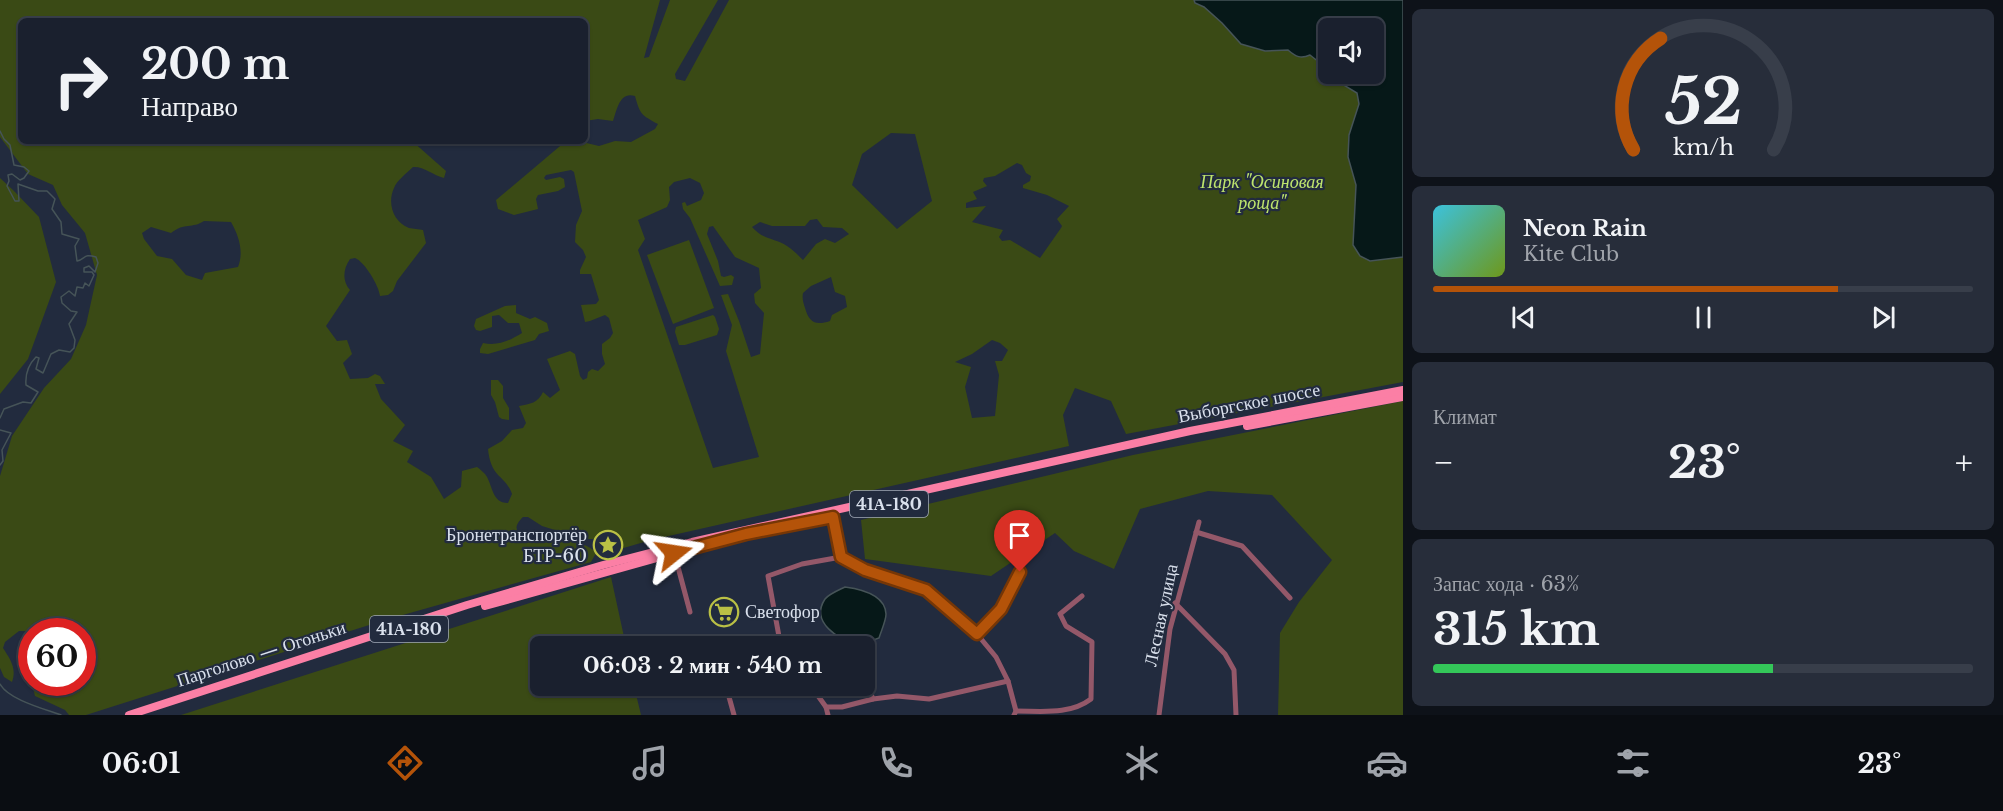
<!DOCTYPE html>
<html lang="ru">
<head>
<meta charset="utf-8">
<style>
	:root { --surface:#1a202e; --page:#272d3a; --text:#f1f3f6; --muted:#9fa3aa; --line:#383e4a; --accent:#b45309 }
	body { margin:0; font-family:"Libre Baskerville",serif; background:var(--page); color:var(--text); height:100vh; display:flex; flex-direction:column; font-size:22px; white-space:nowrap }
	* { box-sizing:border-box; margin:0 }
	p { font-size:20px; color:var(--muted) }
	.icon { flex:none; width:33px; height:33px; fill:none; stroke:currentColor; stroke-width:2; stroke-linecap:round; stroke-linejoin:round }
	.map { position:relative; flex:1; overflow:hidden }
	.drawer { display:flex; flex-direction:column; gap:9px; padding:9px; background:#0e1219; width:600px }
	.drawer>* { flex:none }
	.banner { position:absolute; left:18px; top:18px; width:570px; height:126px; border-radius:9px; box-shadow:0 2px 4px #0004,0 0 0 2px var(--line); background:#1a202e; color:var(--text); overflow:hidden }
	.buttons { position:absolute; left:1318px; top:18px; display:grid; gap:12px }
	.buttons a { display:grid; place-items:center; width:66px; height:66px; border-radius:9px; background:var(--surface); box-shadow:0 2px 4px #0004,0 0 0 2px var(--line); font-size:30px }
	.speed { position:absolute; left:18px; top:618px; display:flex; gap:12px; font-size:30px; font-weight:700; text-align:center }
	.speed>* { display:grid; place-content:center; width:78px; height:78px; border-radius:50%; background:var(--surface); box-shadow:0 2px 4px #0004,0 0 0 2px var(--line); line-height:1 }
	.speed .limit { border:9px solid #d22; background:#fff; color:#111 }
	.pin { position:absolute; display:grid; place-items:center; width:51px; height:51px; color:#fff; margin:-62px -26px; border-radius:50% 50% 50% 0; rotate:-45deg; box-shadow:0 0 6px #0007 }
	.pin .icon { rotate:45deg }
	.me { position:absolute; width:66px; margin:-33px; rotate:75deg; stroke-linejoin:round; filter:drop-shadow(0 0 4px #0008) }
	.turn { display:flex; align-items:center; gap:21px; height:126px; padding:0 24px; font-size:27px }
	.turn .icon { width:78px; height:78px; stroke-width:2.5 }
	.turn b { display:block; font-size:42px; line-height:51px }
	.big { font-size:45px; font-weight:800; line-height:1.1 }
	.drawer .widget { flex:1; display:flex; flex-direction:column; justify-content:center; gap:9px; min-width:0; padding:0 21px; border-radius:9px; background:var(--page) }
	.drawer .dial { align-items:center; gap:0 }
	.dial svg { height:156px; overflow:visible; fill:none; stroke:var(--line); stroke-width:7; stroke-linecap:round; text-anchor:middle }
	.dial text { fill:var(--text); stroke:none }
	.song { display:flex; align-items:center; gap:18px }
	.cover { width:72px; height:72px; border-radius:9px; background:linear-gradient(135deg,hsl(190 70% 55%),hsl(80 70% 35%)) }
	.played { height:6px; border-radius:3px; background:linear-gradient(90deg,var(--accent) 75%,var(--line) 75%) }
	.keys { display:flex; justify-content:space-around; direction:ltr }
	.heat { display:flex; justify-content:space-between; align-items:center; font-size:33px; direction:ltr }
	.charge { height:9px; border-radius:4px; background:linear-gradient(90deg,#34c759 63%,var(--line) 0) }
	.trip { position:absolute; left:530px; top:636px; width:345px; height:60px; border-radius:9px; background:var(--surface); box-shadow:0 2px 4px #0004,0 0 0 2px var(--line); font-weight:800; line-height:60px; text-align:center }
	.dock { display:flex; height:96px; justify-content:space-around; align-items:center; background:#0a0d12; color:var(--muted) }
	.dock .icon { width:42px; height:42px }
	.dock .active { color:var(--accent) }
	.dock b { font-size:27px; color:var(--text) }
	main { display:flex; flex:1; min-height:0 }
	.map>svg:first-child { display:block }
	.green { fill:#3a4a15; fill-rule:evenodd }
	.water { fill:#061818; stroke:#465458; stroke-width:1.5 }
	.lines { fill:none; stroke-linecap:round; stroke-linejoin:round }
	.stream { stroke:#465458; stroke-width:1.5 }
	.street { stroke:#945869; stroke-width:5 }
	.primary { stroke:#fb7fa5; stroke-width:8 }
	.route-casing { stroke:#753606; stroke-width:15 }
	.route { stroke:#b45309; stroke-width:10 }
	.labels { text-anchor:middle; stroke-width:4.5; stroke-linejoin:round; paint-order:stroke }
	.shield { fill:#222b3e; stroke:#a3aab8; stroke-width:1.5 }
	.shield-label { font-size:16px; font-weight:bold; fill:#dae1ed }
	.park-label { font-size:18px; font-style:italic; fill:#bee46d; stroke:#222b3e }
	.street-label { font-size:18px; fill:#dae1ed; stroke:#222b3e }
	.poi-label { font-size:18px; fill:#dae1ed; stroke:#222b3e; text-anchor:end }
</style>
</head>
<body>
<main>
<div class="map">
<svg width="1403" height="715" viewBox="0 0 1403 715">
	<rect width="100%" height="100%" fill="#222b3e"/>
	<g class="green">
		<path d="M0,0H660L644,58L649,57L670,0H718L675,74L676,79L685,81L729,0H1403V382L1126,434L1111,401L1075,388L1063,415L1069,446L651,540L610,552L604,534L595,539H584L542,526L528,517H523C497,542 557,540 567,541C577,542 590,545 596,553L591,562L385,620L86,715H69L65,710L35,696L31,680L32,682L52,687L62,683L82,682V632L19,631L5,642L3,648C10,659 17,668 12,682L4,677L0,668V476L12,436L44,388L71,359L86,325L97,275L85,233L62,205L53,185L28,174L0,137ZM21,21H585V121L598,119L613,121C617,109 620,91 635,96C640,114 641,115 658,124L655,129L631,142L615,141L599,146L578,141H566L496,200L498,209L514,215L538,209L536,199L538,195L558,191L565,187L564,179L560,177L546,180L544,178L546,175L571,170L574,172L582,211L576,225L575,242L583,250L586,257L580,270V274H591L599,300L596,304L581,305L585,322L590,321L605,315L609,318L613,333L610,338L602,344V354L605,364L598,371L592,369L588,372L587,378L583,380L580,376L575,354L570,351L547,359L560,390L550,398L543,392C538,403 530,404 519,406L526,423L523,428L512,430L502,441L488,449C491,479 505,474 512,494L508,503C491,503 493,484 485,474C482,471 480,469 477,467L462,471L461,487L444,499L431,477L407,462L413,451L393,441L405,425L381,399L375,384H385L380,376L375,374L368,378L350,379L343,363L352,354L347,340L337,341L326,326L350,290C342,281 343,269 350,259L355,258C365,262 379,286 380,296L388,295L393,291L397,281L426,243L423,230C419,229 413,229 409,228C393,222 387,203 394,188C397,180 406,174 413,167C423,166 433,175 444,178L446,171L412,141H21ZM1329,28H1374V74H1329ZM891,133L915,134L932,201L897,229L852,185L862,154ZM1017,163L1022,165L1026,173L1031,176L1030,181L1023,185V188L1047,195L1069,206L1057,219L1062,226L1061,228L1040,258L1010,240L1002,241L999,237L1003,230L972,222L986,206L966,208V203L977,199L973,192L987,186L983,181L984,178L995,176ZM690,178L700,183L704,193L701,200L687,206L685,202L682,203L683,209L690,218L720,286L732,285L734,277L731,275L724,277L721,276L718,261L707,234L709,227L713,226L735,257L759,268L761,288L754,294L755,303L764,313L760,354L751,357L739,321L728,294L721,295L732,325L726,351L759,457L713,468L638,250L645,239L638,220L667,207L670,200L669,187L674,182ZM817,219L823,227L842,228L849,234L835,243L825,239L816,244L803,260C798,255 793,250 787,246C775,238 763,240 752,227L760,222L772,226H805L810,220ZM204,221L231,222C239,236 244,252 238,267L205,273L202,280L186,275L172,259L157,256L144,239L142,233L151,227L171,233C185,222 192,229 204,221ZM831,277L835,292L845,296L847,307L832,315L830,321C815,326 809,322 805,308C803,302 802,298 803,293L811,286ZM992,340L1000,343L1008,350L1002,361H995L999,375L995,416L972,418L965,387L971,367L955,362L972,354Z"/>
		<path d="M0,178L14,191L39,217L56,282L28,359L0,394Z"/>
		<path d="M689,240L714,308L673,324L647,255Z"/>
		<path d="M516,305V313L530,319L535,317L547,323L549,331L539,334L535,340L488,354L480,353V349L483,343C498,346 509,341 522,333L519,323H508L499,315L492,316V327L480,331L476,330L474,326L476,319L505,306Z"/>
		<path d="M713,315L715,317L719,329L717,335L685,345H679L675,332L676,327Z"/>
		<path d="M491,380H498L503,386V398L509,408V420L502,419L499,417L495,402L491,395Z"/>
		<path d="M1403,401V715H1278L1280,633L1299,602L1332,560L1272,495L1208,491L1140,509L1114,569L1074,551L1055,533L991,576L865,559L861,520L1133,455Z"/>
		<path d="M611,577L626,646H540V686H634L641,715H181Z"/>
	</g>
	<g class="water">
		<path d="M1194,0H1403V257L1370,261L1360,256L1353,245L1356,185L1348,157L1349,135L1359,104L1357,93L1337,81L1332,74H1374V28H1329V70L1310,55C1301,59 1296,57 1288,50L1265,51L1241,44L1222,23L1204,7L1195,3Z"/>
		<path d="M845,587C860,589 885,594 886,614C886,621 881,631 879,638L857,646C840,639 809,623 825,599C829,594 839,590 845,587Z"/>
	</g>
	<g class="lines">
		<g class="stream">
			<path d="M0,131L4,139L10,145L14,165L24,167L29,171L24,178L20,180L12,174L8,175L9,181L7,186L15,201H19L18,184L38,191H47L55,199L52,209L61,222L62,234L79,239L75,246L77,261C86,259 83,253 96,257L98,263L95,272L89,266L84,268V272H92L94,275L89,286L85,283L83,288L77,287L75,296L69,291L61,297L62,303L71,311L77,312L69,324L75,340L74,348L70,352L59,350L51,354L43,373L36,369L39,358L36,357C28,365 25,373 26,385L38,392L31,403L23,402L4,409L0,418"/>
			<path d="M0,430L11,433L2,450L3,461L0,465"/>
			<path d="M0,684C9,700 45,709 61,715"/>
		</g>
		<g class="street">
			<path d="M833,517L841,557"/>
			<path d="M1196,532L1242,546L1290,598"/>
			<path d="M674,552L690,612"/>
			<path d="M1175,603L1225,654L1234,670L1236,715"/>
			<path d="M977,634L1001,609L1020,572"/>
			<path d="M780,642L768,576L802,564L841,557L865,570L926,590L977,634L996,657L1008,681L1016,711L1014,715"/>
			<path d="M765,646L780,642L783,646"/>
			<path d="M864,678L873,699"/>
			<path d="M726,686L734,715"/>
			<path d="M811,686L826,707L828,715"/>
			<path d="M826,707H842L873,699L897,696L929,699L1008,681"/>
			<path d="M1016,711C1042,711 1070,715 1091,699L1092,642L1066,626L1060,614L1082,596"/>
			<path d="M1159,715L1170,629L1199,522"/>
		</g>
		<g class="primary">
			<path d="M1247,426L1403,397"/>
			<path d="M485,606L675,553"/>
			<path d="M129,715L467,605L603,565L692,542L1190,431L1403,390"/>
		</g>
	</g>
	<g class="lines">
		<g class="route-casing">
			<path id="route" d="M674,553L746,534L833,517L841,557L865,570L926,590L977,634L1001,609L1020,572"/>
		</g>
		<use href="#route" class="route"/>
	</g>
	<defs>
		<g id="sight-ring" transform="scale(1.5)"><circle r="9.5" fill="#222b3e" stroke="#bac045" stroke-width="1.5"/><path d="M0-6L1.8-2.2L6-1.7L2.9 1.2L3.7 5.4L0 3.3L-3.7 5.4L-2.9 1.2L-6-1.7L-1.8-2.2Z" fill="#bac045"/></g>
		<g id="supermarket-ring" transform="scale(1.5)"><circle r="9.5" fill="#222b3e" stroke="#bac045" stroke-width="1.5"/><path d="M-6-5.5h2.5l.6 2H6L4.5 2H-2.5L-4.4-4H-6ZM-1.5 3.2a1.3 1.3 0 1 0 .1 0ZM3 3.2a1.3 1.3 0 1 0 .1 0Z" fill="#bac045"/></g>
	</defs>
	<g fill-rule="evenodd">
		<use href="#sight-ring" x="608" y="545"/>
		<use href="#supermarket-ring" x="724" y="612"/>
	</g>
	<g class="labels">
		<g class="shield">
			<rect x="850" y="491" width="78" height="26" rx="4.5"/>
			<rect x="370" y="616" width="78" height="26" rx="4.5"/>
		</g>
		<g class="shield-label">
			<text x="889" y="510">41А-180</text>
			<text x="409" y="635">41А-180</text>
		</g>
		<g class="park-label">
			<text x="1262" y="188">Парк "Осиновая<tspan x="1262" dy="21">роща"</tspan></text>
		</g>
		<g class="street-label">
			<text transform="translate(1249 403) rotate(-11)" y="6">Выборгское шоссе</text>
			<text transform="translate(1161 615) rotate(-78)" y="6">Лесная улица</text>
			<text transform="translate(261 654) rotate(-18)" y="6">Парголово — Огоньки</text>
		</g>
		<g class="poi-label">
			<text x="587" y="541">Бронетранспортёр<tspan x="587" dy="21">БТР-60</tspan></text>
			<text x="745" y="618" text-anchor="start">Светофор</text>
		</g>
	</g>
</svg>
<div class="buttons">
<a><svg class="icon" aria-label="sound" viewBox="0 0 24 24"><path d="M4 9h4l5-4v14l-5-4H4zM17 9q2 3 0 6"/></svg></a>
</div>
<div class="speed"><div class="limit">60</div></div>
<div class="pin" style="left:1020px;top:572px;background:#d93025"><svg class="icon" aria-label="arrive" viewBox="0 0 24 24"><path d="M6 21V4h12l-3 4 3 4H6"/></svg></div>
<svg class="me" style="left:674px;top:553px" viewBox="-20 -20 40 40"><path d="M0-17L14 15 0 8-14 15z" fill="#b45309" stroke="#fff" stroke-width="4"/></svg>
<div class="trip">06:03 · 2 мин · 540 m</div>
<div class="banner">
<div class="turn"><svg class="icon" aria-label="right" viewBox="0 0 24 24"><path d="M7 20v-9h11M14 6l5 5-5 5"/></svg><div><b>200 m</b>Направо</div></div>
</div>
</div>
<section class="drawer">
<div class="widget dial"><svg viewBox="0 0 100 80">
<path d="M14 69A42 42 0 1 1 86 69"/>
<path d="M14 69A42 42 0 0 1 28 12" stroke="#b45309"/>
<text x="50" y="56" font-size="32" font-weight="700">52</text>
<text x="50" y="72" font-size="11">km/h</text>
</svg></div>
<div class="widget">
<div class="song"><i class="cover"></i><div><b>Neon Rain</b><p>Kite Club</p></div></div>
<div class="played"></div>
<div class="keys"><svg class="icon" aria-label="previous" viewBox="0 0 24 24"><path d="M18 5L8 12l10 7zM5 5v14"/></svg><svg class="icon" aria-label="pause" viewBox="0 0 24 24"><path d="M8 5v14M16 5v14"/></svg><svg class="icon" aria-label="next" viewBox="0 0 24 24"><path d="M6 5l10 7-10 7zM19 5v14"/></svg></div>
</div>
<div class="widget"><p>Климат</p>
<div class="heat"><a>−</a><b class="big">23°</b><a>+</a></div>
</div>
<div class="widget"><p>Запас хода · 63%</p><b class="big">315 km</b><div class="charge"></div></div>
</section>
</main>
<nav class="dock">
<b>06:01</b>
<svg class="icon active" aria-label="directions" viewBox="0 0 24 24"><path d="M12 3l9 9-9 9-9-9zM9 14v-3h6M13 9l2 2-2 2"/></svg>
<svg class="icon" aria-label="music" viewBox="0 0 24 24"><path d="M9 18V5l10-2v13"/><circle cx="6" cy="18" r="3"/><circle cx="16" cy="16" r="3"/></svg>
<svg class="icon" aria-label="phone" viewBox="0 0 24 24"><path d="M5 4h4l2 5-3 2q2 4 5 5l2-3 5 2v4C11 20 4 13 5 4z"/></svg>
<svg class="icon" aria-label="climate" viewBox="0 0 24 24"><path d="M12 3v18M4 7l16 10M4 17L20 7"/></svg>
<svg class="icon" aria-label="car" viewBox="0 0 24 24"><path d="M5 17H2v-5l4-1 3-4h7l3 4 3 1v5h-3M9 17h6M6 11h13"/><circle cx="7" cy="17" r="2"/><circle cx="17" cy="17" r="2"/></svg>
<svg class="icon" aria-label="filters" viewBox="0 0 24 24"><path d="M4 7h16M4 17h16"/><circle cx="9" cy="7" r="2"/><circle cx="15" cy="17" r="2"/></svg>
<b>23°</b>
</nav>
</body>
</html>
